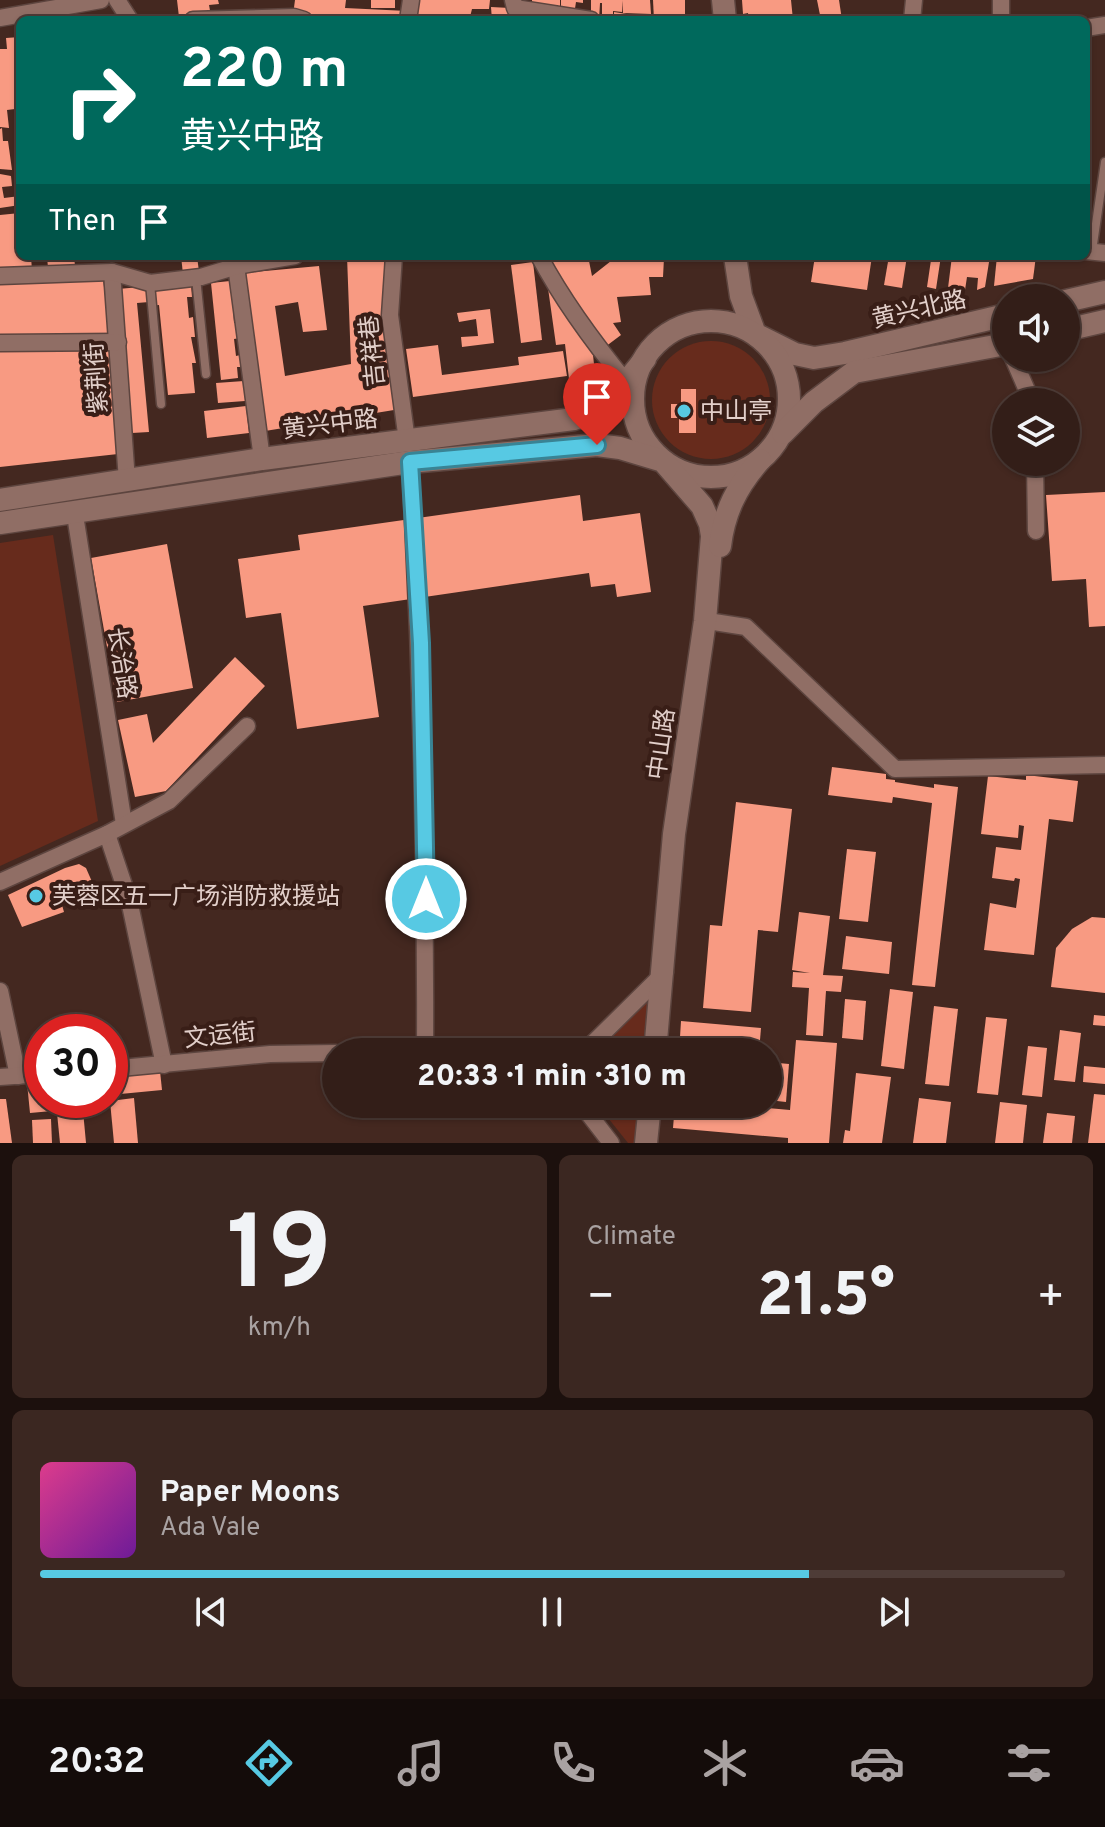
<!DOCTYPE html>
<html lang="en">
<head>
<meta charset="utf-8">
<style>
	:root { --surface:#331e18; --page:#3b2721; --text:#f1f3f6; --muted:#a9a2a2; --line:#4e3c37; --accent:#57c9e3 }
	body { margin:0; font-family:Overpass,"Noto Sans SC",sans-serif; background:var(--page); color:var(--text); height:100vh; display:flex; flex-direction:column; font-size:30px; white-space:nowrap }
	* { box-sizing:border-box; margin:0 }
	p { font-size:26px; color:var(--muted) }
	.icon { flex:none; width:44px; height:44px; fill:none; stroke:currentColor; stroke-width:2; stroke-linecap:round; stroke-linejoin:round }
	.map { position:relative; height:1143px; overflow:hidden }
	.panel { display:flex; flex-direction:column; gap:12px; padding:12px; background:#1c100d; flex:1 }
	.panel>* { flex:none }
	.hud { position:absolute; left:16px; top:16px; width:1074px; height:244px; border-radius:12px; box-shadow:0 2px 6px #0004,0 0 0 2px var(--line); background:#00695c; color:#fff; overflow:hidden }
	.controls { position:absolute; left:992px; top:284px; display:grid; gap:16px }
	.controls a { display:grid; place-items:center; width:88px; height:88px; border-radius:50%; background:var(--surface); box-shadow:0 2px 6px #0004,0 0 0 2px var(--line); font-size:40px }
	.speed { position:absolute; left:24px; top:1014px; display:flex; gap:16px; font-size:40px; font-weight:700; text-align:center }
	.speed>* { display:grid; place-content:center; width:104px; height:104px; border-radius:50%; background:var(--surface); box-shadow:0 2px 6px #0004,0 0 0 2px var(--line); line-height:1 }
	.speed .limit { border:12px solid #d22; background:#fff; color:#111 }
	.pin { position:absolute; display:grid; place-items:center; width:68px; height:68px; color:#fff; margin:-82px -34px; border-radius:50% 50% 50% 0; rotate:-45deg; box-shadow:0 0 8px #0007 }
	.pin .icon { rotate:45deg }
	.me { position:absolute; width:88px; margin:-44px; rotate:0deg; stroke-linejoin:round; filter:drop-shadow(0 0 6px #0008) }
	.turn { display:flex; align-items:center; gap:28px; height:168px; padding:0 32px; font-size:36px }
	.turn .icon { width:104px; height:104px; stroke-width:2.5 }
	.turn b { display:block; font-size:56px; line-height:68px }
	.then { display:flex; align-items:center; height:76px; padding:0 32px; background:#0003; gap:16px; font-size:30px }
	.big { font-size:60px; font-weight:800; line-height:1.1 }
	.panel .card { flex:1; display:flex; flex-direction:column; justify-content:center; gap:12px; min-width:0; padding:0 28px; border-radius:12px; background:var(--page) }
	.panel .dial { align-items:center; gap:0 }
	.dial b { font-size:104px; line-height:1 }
	.song { display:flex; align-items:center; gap:24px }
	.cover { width:96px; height:96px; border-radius:12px; background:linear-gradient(135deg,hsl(330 70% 55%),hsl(280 70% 35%)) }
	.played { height:8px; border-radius:4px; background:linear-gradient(90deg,var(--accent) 75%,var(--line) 75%) }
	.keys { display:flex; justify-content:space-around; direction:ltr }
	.heat { display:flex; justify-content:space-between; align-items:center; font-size:44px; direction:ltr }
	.panel .tiles { flex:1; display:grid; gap:12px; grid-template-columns:1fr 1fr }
	.card:last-child { grid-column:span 2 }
	.trip { position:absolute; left:322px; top:1038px; width:460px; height:80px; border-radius:40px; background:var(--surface); box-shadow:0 2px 6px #0004,0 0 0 2px var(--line); font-weight:800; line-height:80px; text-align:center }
	.dock { display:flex; height:128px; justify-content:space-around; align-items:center; background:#140c0a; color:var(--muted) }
	.dock .icon { width:56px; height:56px }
	.dock .current { color:var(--accent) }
	.dock b { font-size:36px; color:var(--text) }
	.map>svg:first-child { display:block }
	.green { fill:#672b1c }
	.building { fill:#f89a82 }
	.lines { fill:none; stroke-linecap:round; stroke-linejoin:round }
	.lane-casing { stroke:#5d453f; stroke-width:11 }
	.street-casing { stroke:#5d453f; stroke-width:19 }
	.secondary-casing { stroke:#5d453f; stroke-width:25 }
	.lane { stroke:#906e65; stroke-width:8 }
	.street { stroke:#906e65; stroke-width:16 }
	.secondary { stroke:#906e65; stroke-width:22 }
	.route-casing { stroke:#398394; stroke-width:20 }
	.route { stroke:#57c9e3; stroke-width:14 }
	.poi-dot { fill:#57c9e3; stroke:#391e17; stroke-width:3 }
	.labels { text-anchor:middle; stroke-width:8; stroke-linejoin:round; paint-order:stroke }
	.street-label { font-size:24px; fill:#e2cfca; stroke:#391e17 }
	.poi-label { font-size:24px; fill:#e2cfca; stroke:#391e17; text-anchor:start }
</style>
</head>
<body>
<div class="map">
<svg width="1105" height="1143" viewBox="0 0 1105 1143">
	<rect width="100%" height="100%" fill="#442820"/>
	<g class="green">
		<circle cx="711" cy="400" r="59"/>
		<path d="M53,535L98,821L0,866V543Z"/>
		<path d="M653,995L648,1052H598Z"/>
		<path d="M597,1104H644L641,1143H628Z"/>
	</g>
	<g class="building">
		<path d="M177,0H218L219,4L209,5L211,16L179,17Z"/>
		<path d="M295,0H346L345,8L407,11L406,20H310L293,15Z"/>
		<rect x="371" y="0" width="24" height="8"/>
		<path d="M412,0H490L489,9H472L470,17L457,15L472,20H410Z"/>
		<path d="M532,0H560V13L532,3Z"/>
		<path d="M561,0H583V3L576,2L574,15L561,13Z"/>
		<path d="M591,0H622V12L613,11V20H602V3H600L599,20L586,16L585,10L591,11Z"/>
		<path d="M622,0H650L651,14L623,13Z"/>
		<path d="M653,0H685V20H654Z"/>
		<path d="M742,0H791L793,20H749L748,13L743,14Z"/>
		<path d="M817,0H839L842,20H821Z"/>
		<path d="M491,7L510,8L509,17L492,20Z"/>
		<path d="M614,12L633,15V20H614Z"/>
		<path d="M20,37V119L16,120L15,109L7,110L9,128L0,127V49H7L6,38Z"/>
		<path d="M2,128L3,141H8L12,170L0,169V129Z"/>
		<path d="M0,174L11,176L12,186L2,187L4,198L20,196V205L0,208Z"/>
		<path d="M20,213V256H31L32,271L0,273V215Z"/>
		<path d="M47,256H74L75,266L48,268Z"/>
		<path d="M181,256H197L199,272L183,274Z"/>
		<path d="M347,256H389L385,313L394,410L265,431L244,273L319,266L327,330L303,332L298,302L275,306L285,376L351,364Z"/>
		<path d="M398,256H442L443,262L398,258Z"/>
		<path d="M544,256H588L592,276L611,261V256L664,258L663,277H649L651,295L617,297L621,322L613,323L621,335L605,347Z"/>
		<path d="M815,256H872L867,290L811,282Z"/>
		<path d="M889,256H907L902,288L884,285Z"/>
		<path d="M918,256H941L936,289L927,287L931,260Z"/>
		<path d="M952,256H990L985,287L977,290L978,278L967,277L965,290L948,288Z"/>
		<path d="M997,256H1036L1033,279L994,286Z"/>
		<path d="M533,262L542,340L521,343L511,265Z"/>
		<path d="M103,279L110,336L0,337V280Z"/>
		<path d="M230,281L235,305L233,306L234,323H238L240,338L234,339L236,356L240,355L241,367H237L238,378L221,380L211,283Z"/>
		<path d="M547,281L592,346L594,364L569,379L565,344L556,345Z"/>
		<path d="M186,283L191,285L192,297H187L189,318L193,317L195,337H191L196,363H192L195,393L168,395L159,305L149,306V302L137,303L149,432L132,433L118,289Z"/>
		<path d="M490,309L494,343L462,347L461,337L478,336L476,319L459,322L457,313Z"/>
		<path d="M438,345L442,375L519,365L518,357L563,351L567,376L413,397L406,349Z"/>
		<path d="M111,350L118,454L0,467V351Z"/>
		<path d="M244,381L245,401L218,403L216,383Z"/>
		<path d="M681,389H696V433H679V418H671V404H681Z"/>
		<path d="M246,406L249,433L207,438L204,411Z"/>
		<path d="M1105,492V626L1089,627L1086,579L1052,581L1046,495Z"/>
		<path d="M580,495L583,521L640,513L651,592L617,597L615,584L591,587L589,573L363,606L379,717L297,729L281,613L246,618L238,559L300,550L298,535Z"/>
		<path d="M167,544L193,688L117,702L91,558Z"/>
		<path d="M235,657L265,686L166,791L135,797L118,720L147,714L153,743Z"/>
		<path d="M832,767L886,774V779L895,780V782L934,788V784L958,787L935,987L912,985L932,803L893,797L892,803L828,795Z"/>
		<path d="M1026,775L1078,781L1073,822L1049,819L1034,955L984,950L990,903L1016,908L1020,879L1015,878L1014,881L992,878L996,847L1021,850L1024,826L1019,825L1018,838L981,834L988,776L1026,780Z"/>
		<path d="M736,802L792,809L778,932L758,930L751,1012L703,1008L710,925L722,926Z"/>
		<path d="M847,849L876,852L868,922L839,919Z"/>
		<path d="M79,864L86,868L93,884L60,898L64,912L22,927L8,895L65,868Z"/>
		<path d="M799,912L830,916L823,975L843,976L841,992L826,991L823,1036L806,1035L809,988L792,987L793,972L810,973L792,970Z"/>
		<path d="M1092,917L1105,918V993L1051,987L1056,948L1072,929Z"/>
		<path d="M846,936L892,942L889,974L842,969Z"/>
		<path d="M890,989L913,992L904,1069L881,1066Z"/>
		<path d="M845,999L866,1001L863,1040L842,1038Z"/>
		<path d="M934,1006L958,1009L949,1086L925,1084Z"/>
		<path d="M1094,1015L1105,1016V1026L1093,1025Z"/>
		<path d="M986,1017L1007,1019L998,1095L977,1093Z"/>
		<path d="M681,1021L761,1028L759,1052H679Z"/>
		<path d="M1060,1030L1081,1033L1075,1082L1054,1080Z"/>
		<path d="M796,1040L837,1043L829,1143H788V1138L673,1128L675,1104H755V1107L790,1110Z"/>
		<path d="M1028,1046L1047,1048L1042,1097L1022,1095Z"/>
		<path d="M768,1062L789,1064L786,1102L768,1100Z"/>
		<path d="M1084,1066L1105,1068V1084L1083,1082Z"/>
		<path d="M160,1071L162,1090L110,1095V1075Z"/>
		<path d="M856,1073L891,1077L882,1143H843L845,1130L850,1131Z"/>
		<path d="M42,1081V1100H51L52,1111L30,1113L27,1083Z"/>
		<path d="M1094,1094L1105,1095V1143H1088Z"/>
		<path d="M134,1098L138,1143H114L110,1101Z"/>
		<path d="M919,1098L951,1102L946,1143H913Z"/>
		<path d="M0,1099H6L12,1143H0Z"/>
		<path d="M82,1100L86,1143H60L56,1103Z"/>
		<path d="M1000,1102L1027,1105L1023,1143H995Z"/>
		<path d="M1047,1113L1075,1116L1072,1143H1043Z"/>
		<path d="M51,1119L52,1143H33L32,1120Z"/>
	</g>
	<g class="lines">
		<g class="lane-casing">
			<g id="lane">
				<path d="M1092,251L1105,162"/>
				<path d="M196,278L206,374"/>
				<path d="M150,283L161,404"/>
			</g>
		</g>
		<g class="street-casing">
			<g id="street">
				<path d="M117,0L130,20"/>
				<path d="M513,0L515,8L591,20"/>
				<path d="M0,18L101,0"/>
				<path d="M193,20L294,17L304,20"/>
				<path d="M408,20L411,0"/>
				<path d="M912,20L914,0"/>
				<path d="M1001,20V0"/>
				<path d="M1086,28L1105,25"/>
				<path d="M1086,251L1105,253"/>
				<path d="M394,256L390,315L407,441"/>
				<path d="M539,256C563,301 594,343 626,382"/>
				<path d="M235,258L262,459"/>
				<path d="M112,272L127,481"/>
				<path d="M0,276L112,272L150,283L201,277L237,266L295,256"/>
				<path d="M0,343L118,342"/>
				<path d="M1013,358L1032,402"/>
				<path d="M410,462C421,658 426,854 425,1051"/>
				<path d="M1035,462L1036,531"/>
				<path d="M70,513L75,515L124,824"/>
				<path d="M714,622L746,627L895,769L1105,765"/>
				<path d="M107,834L129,900L164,1065"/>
				<path d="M0,882L107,834L169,801L247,726"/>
				<path d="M0,991L18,1076"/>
				<path d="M384,1052L455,1050L492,1052"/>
				<path d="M584,1052L665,972"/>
				<path d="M110,1069L270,1054L336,1053"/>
				<path d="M0,1077L42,1074"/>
				<path d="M581,1104L611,1143"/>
			</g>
		</g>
		<g class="secondary-casing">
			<g id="secondary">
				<path d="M723,0L725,20"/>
				<path d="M735,256L741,296L755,334L795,354L814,358L845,353L1006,315"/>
				<path d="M1066,301L1105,292"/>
				<circle cx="711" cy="399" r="78"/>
				<path d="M1066,330L1105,321"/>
				<path d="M783,433L814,402L854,372L1006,344"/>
				<path d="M0,500L262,459L574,419C605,411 625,384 645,359"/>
				<path d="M0,523L410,462L597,445L620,448L663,461L702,506L710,524L712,536L705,621L674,834L655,1052"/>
				<path d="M720,546C724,512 737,486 760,460"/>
				<path d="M646,1143L650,1104"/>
			</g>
		</g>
		<use href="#lane" class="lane"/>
		<use href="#street" class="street"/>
		<use href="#secondary" class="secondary"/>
	</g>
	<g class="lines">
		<g class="route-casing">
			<path id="route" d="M426,899L421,643L410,462L597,445"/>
		</g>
		<use href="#route" class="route"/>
	</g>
	<g class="poi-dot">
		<circle cx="684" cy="411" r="8"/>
		<circle cx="36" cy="896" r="8"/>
	</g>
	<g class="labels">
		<g class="street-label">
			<text transform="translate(919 309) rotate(-13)" y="8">黄兴北路</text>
			<text transform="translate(372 351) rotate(-96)" y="8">吉祥巷</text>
			<text transform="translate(96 378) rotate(-94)" y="8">紫荆街</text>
			<text transform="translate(330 424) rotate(-7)" y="8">黄兴中路</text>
			<text transform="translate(122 663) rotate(81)" y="8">长治路</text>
			<text transform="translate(661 744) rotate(-82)" y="8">中山路</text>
			<text transform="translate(220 1035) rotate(-6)" y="8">文运街</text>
		</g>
		<g class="poi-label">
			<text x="700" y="419">中山亭</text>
			<text x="52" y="904">芙蓉区五一广场消防救援站</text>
		</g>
	</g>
</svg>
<div class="controls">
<a><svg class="icon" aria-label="sound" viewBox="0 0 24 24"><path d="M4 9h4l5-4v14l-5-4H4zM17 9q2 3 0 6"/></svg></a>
<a><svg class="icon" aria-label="layers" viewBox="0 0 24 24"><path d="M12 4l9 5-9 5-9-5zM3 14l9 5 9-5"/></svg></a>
</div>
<div class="speed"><div class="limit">30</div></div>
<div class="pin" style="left:597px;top:445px;background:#d93025"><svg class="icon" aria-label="arrive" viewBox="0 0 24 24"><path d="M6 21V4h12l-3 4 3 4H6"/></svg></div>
<svg class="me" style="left:426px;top:899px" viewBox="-20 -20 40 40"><circle r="17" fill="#57c9e3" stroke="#fff" stroke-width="3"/><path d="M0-11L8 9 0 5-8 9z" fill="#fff"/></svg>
<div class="trip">20:33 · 1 min · 310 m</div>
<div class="hud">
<div class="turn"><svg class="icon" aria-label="right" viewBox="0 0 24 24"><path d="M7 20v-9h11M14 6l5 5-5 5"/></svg><div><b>220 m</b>黄兴中路</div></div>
<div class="then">Then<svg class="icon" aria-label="arrive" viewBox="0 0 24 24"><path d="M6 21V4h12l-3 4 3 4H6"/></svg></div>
</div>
</div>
<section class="panel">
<div class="tiles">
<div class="card dial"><b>19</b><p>km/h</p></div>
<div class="card"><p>Climate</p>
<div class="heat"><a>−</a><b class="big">21.5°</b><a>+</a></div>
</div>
<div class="card">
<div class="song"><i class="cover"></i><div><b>Paper Moons</b><p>Ada Vale</p></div></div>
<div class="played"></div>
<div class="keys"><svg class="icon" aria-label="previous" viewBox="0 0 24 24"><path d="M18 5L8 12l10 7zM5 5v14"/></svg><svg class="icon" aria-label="pause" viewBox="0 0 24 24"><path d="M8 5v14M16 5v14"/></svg><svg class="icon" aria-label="next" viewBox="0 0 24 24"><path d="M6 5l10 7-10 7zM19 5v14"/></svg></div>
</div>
</div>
</section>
<nav class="dock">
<b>20:32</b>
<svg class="icon current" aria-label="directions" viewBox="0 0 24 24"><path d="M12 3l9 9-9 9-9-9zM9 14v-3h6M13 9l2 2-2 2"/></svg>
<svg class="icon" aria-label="music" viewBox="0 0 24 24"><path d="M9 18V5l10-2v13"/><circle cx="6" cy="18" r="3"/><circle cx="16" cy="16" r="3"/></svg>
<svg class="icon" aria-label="phone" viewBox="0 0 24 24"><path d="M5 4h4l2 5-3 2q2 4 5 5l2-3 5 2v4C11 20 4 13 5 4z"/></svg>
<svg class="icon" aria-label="climate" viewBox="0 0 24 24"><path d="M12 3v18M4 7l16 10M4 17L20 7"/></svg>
<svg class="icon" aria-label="car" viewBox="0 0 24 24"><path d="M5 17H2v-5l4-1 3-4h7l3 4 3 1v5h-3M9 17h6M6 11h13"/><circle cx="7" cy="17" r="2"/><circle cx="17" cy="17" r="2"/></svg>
<svg class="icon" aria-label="filters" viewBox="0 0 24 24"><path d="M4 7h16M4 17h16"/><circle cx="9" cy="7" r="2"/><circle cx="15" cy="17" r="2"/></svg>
</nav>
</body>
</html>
